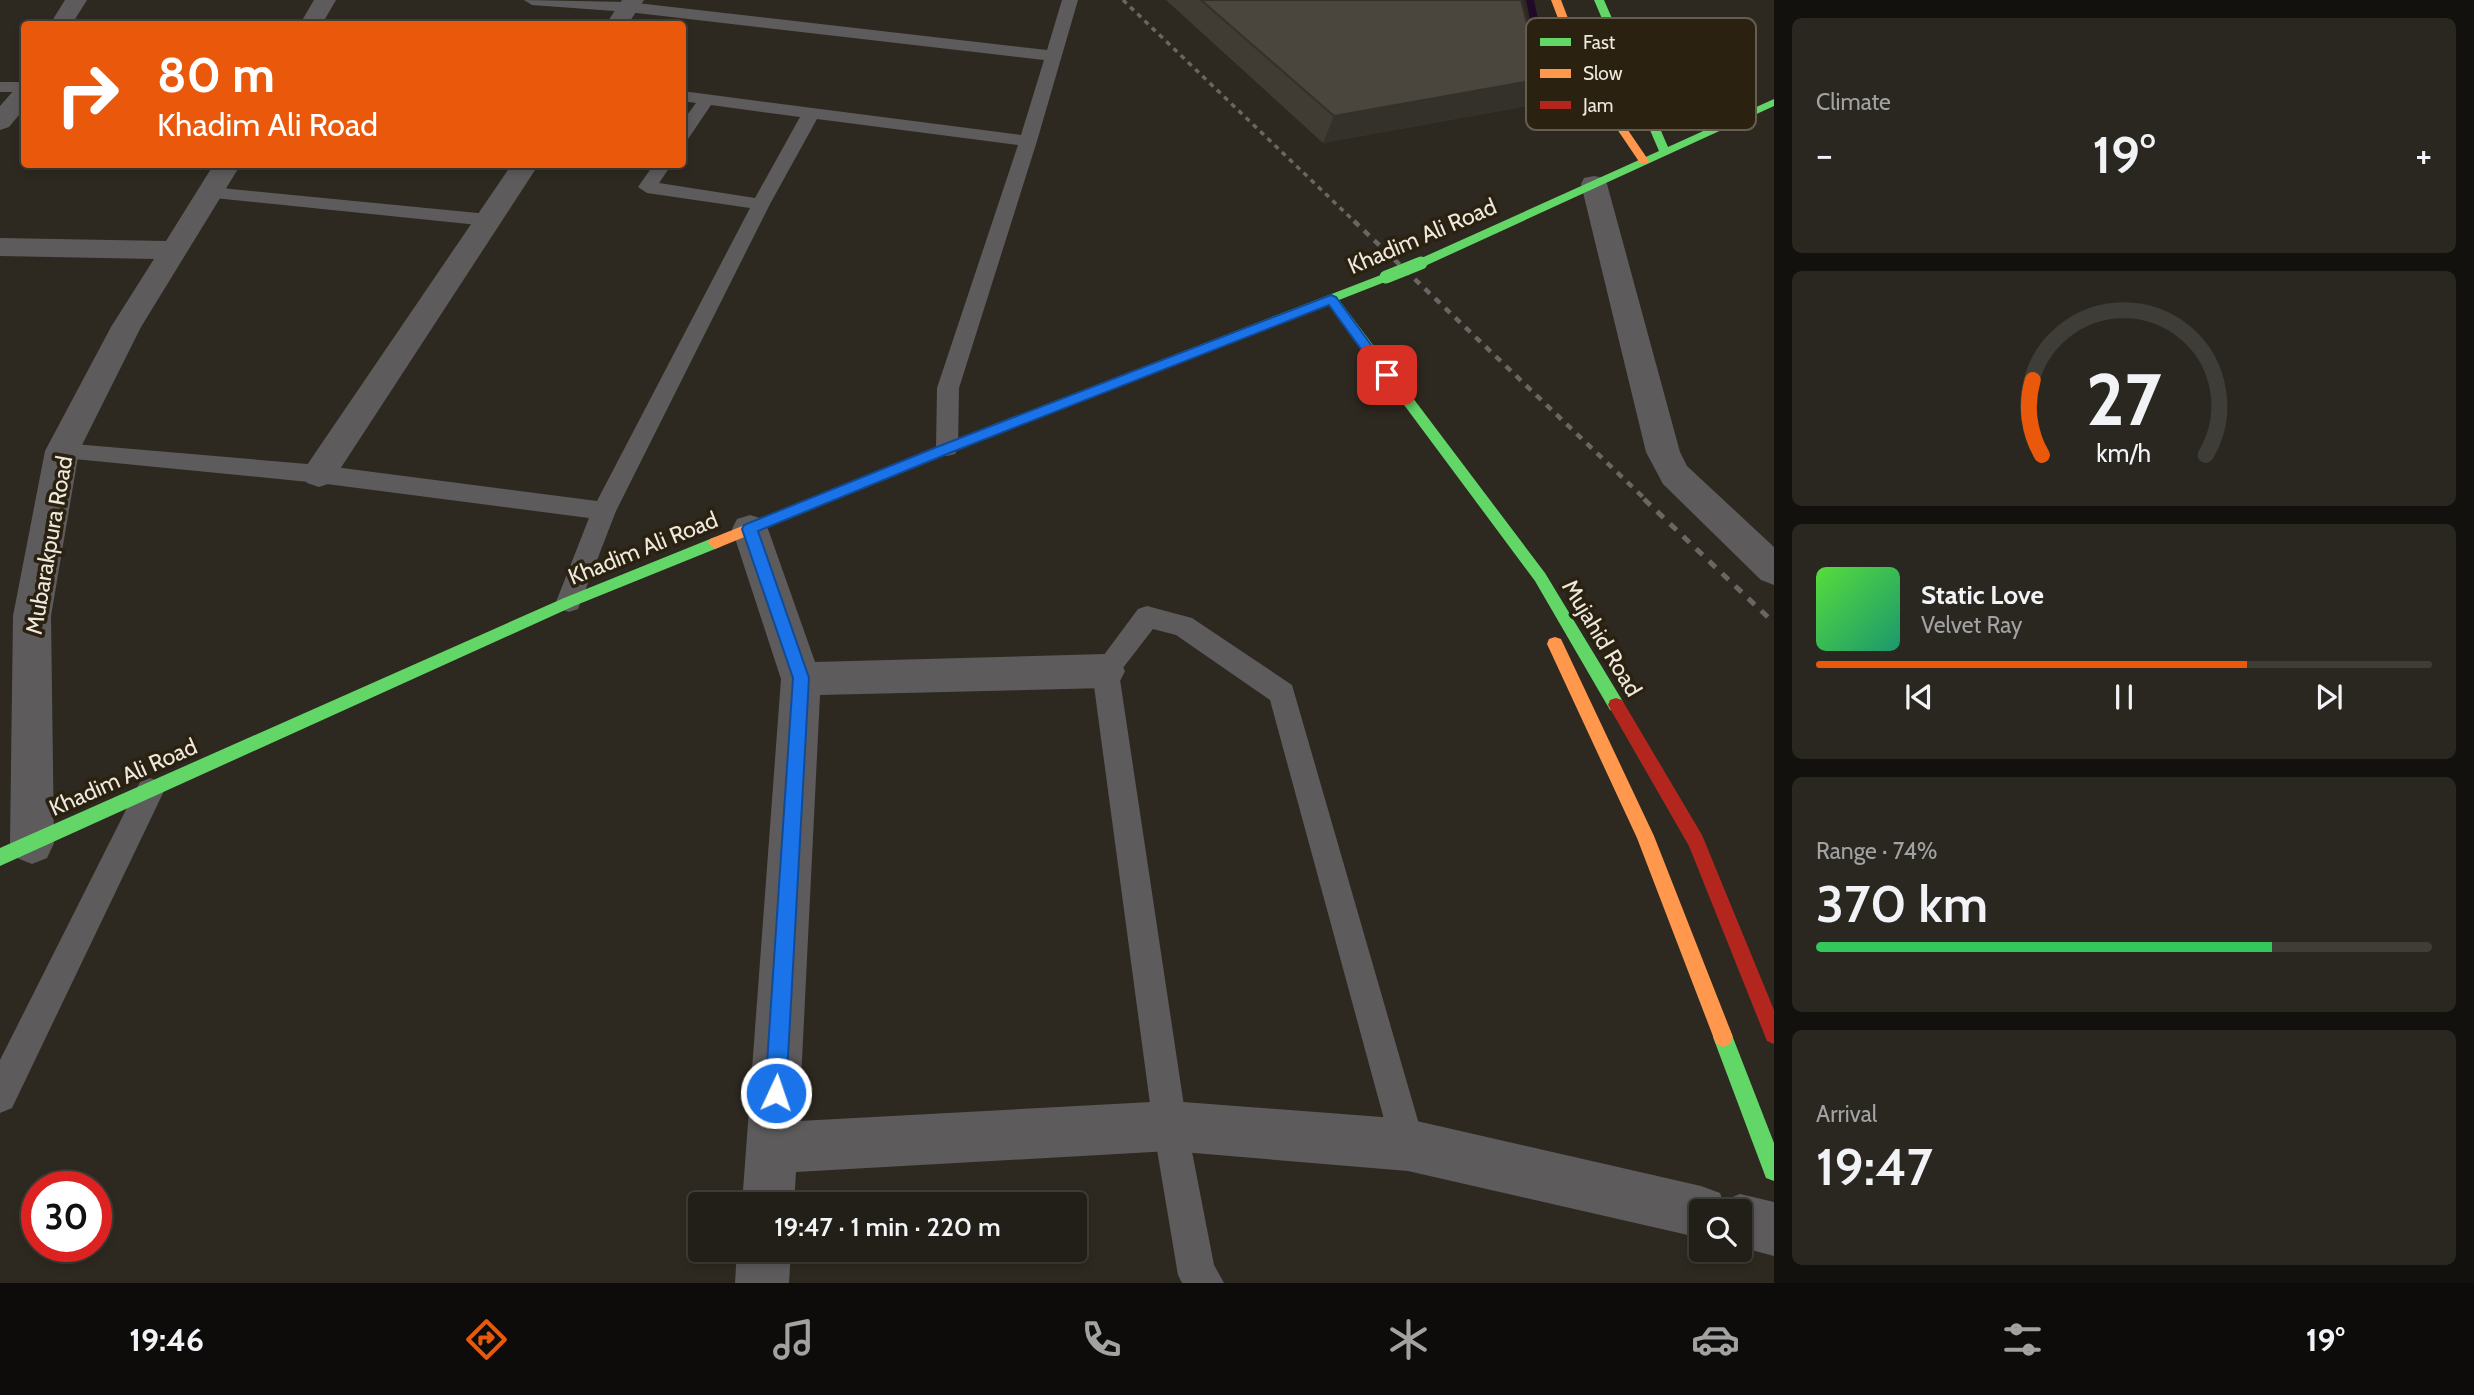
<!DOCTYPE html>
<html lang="en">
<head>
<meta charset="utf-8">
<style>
	:root { --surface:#221f18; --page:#2a2721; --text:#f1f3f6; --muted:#a2a2a2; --line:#3f3d37; --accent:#ea580c }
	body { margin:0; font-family:Cabin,sans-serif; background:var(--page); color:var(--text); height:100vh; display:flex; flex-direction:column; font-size:26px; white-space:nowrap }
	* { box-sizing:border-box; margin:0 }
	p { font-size:23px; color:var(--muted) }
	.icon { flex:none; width:38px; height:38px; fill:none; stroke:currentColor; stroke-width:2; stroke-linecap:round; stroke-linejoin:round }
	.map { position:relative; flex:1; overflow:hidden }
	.details { display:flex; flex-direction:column; gap:18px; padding:18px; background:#13110d; width:700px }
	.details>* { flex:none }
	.banner { position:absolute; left:21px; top:21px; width:665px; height:147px; border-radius:7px; box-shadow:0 4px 10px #0003,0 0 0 2px var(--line); background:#ea580c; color:#fff; overflow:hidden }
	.controls { position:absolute; left:1689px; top:1199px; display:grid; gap:14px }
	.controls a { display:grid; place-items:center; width:63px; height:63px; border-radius:7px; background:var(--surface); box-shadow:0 4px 10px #0003,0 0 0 2px var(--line); font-size:35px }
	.speed { position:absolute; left:21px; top:1171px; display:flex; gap:14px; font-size:35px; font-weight:700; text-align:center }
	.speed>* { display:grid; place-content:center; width:91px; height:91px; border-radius:50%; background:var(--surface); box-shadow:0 4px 10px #0003,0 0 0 2px var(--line); line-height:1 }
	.speed .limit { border:10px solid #d22; background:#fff; color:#111 }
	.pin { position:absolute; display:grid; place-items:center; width:60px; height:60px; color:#fff; margin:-30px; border-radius:14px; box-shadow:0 4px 10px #0006 }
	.me { position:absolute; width:77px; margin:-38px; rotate:3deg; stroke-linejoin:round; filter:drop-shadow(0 0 5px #0008) }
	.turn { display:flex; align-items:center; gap:24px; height:147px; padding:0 21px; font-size:32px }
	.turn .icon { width:91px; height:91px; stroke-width:2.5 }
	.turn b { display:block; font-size:49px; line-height:60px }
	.big { font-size:52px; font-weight:600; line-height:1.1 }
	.details .card { flex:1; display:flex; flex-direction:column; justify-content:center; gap:10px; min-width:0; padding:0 24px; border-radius:10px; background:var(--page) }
	.details .dial { align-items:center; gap:0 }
	.dial svg { height:182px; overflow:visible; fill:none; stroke:var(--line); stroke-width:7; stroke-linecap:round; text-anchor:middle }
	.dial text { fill:var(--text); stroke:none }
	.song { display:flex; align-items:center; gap:21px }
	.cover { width:84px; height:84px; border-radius:10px; background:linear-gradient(135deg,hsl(110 70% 55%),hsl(160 70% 35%)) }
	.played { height:7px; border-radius:4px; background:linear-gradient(90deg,var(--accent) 70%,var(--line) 70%) }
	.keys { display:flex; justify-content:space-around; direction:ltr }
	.heat { display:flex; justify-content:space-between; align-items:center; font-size:38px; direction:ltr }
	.charge { height:10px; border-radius:5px; background:linear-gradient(90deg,#34c759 74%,var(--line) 0) }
	.trip { position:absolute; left:688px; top:1192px; width:399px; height:70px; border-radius:7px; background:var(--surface); box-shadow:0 4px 10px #0003,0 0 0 2px var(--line); font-weight:600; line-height:70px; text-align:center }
	.tabs { display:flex; height:112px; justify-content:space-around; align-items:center; background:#0e0c0a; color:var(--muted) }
	.tabs .icon { width:49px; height:49px }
	.tabs .current { color:var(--accent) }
	.tabs b { font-size:32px; color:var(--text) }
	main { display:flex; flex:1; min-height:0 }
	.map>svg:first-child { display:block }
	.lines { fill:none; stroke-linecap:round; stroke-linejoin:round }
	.stream { fill:#210929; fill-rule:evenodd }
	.lane { fill:#5e5b5c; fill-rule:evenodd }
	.street { fill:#5e5b5c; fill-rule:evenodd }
	.fast { fill:#63d668; fill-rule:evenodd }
	.slow { fill:#ff974d; fill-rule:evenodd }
	.jam { fill:#b3261e; fill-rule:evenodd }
	.rail-far2 { stroke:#6a6664; stroke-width:3.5; stroke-dasharray:5 5; stroke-linecap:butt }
	.rail-far1 { stroke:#6a6664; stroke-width:4.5; stroke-dasharray:7 7; stroke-linecap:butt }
	.rail { stroke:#6a6664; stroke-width:5; stroke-dasharray:9 9; stroke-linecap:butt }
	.fast-bridge { stroke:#63d668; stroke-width:13 }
	.wall { fill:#403c34 }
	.shaded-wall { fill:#34312b }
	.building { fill:#4a463d; stroke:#34312b; stroke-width:2 }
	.route { fill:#1a73e8; stroke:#114b97; stroke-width:2 }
	.labels { text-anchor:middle; stroke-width:7; stroke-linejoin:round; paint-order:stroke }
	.street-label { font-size:23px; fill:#eee8dd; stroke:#2a2110 }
	.key { fill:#2a2110; stroke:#655d4e; stroke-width:2 }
	.key-label { font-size:19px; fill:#eee8dd }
</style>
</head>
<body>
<main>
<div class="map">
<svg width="1774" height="1283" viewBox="0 0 1774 1283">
	<rect width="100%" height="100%" fill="#2e2920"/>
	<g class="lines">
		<path class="stream" d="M1526,0H1534L1561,130L1553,128Z"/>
		<g class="lane">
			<path d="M524,0L628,2L1047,50L1062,0H1078L1037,141L959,388L958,448L955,454L947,456L939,454L936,448L937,388L1018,145L817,119L770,204L616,511L578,609L569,612L560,609L556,602L589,518L319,483L54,457L51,451L54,445L62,443L319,465L597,501L750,208L647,193L638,187L654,164H672L659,183L755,198L800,117L711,105L688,139L682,140V122L696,103L682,101V91L1021,135L1044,60L628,12L532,5Z"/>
			<rect x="0" y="82" width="24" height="10"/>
			<path d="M211,187L488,214L497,220L488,226L204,197L202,193Z"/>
			<path d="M1147,606L1192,618L1292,685L1425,1145L1420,1157L1408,1162L1396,1157L1391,1145L1270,700L1176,635L1153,629L1119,673L1187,1126L1214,1265L1224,1283H1182L1178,1275L1153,1126L1092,671L1138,609Z"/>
			<path d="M150,778L160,782L164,791L12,1108L0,1113V1060L140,782Z"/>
		</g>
		<g class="street">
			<path d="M65,0H87L72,24H50Z"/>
			<path d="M314,0H336L322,24H300Z"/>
			<path d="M622,0H644L628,24H606Z"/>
			<path d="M24,87V109L9,127L0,130V106L15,89Z"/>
			<path d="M214,164H241L141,327L79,451L51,616L54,843L47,858L32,864L17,858L10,843L13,616L45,451L111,327L154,259L0,256V238L166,241Z"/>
			<path d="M512,164H539L331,483L319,487L307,483L302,474L307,465Z"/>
			<path d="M1594,176L1604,178L1607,184L1680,452L1687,466L1774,547V585L1761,580L1663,484L1646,452L1581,184L1584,178Z"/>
			<path d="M750,515L763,519L768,529L815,662L1105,654L1119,659L1125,671L1119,683L1105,688L820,695L799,1121L1170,1101L1408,1119L1701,1186L1720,1193L1723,1201L1740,1194L1774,1202V1256L1740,1247V1211H1701V1238L1408,1171L1170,1151L796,1172L794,1204H742L781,679L732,529L737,519Z"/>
			<path d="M737,1250H791L789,1283H735Z"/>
		</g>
		<g class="fast">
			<path d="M1594,0H1604L1668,147L1774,99V106L1425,266H1417V260L1659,151Z"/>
			<path d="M1386,273L1392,277L1390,280L1339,300L1545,573L1622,700L1624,705L1622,710L1616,712L1610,710L1535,581L1329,304L1005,430H995L993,427L995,424Z"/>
			<path d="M715,537L722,543L720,547L574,606L0,866V848L564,598Z"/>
			<path d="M1723,1027L1730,1030L1774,1143V1181L1766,1178L1713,1037L1716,1030Z"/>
		</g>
		<g class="slow">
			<path d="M1551,0H1561L1589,73L1649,161L1648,163H1640L1579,73Z"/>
			<path d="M1000,422L1005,424L1007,427L1005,430L720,547L715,549L708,543L710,539Z"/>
			<path d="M1555,637L1561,639L1654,836L1733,1037L1730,1044L1723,1047L1716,1044L1637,838L1547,644L1549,639Z"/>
		</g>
		<path class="jam" d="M1616,698L1622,700L1702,835L1774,1010V1044L1767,1041L1689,846L1608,705L1610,700Z"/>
		<path class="rail-far2" d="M1123,0L1356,223"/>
		<path class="rail-far1" d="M1354,221L1646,500"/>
		<path class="rail" d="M1644,499L1774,623"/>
		<path class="fast-bridge" d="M1386,277L1421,263"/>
	</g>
	<path class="wall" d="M1166,0H1521L1527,106L1323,143Z"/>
	<path class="shaded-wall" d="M1541,79L1527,106L1323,143L1334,116Z"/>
	<path class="building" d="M1201,0H1521L1541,79L1334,116Z"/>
	<path class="route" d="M1331,295L1336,297L1391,372V378H1382L1329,305L952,452L758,531L809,678L786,1093L783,1100L776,1103L768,1100L765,1093L793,678L742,529L744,525L942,445Z"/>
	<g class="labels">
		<g class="street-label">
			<text transform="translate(1422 236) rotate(-23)" y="8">Khadim Ali Road</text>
			<text transform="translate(49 545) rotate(-80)" y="8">Mubarakpura Road</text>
			<text transform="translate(643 548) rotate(-22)" y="8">Khadim Ali Road</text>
			<text transform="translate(1602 638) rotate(59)" y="8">Mujahid Road</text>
			<text transform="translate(123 777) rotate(-24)" y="8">Khadim Ali Road</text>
		</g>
	</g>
	<rect x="1526" y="18" width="230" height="112" rx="10" class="key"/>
	<rect x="1540" y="38" width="31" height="8" fill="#63d668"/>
	<rect x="1540" y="69" width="31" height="9" fill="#ff974d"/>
	<rect x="1540" y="101" width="31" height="8" fill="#b3261e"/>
	<g class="key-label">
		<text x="1583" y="49">Fast</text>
		<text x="1583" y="80">Slow</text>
		<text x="1583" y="112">Jam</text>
	</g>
</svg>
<div class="controls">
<a><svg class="icon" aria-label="search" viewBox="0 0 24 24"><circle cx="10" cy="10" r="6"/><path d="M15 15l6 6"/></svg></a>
</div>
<div class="speed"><div class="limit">30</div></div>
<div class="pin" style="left:1387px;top:375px;background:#d93025"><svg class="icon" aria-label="arrive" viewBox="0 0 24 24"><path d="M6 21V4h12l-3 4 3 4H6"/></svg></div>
<svg class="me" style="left:776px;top:1093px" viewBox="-20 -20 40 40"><circle r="17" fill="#1a73e8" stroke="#fff" stroke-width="3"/><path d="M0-11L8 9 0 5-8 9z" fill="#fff"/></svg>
<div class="trip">19:47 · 1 min · 220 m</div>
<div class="banner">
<div class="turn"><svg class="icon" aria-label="right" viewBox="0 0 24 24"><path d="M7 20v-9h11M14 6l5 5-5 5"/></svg><div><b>80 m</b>Khadim Ali Road</div></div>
</div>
</div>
<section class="details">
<div class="card"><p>Climate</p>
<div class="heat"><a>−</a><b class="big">19°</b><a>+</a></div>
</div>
<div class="card dial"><svg viewBox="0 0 100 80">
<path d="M14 69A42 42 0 1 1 86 69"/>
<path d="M14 69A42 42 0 0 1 10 36" stroke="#ea580c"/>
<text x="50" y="56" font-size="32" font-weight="700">27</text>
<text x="50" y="72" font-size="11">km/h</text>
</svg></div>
<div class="card">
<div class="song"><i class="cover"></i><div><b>Static Love</b><p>Velvet Ray</p></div></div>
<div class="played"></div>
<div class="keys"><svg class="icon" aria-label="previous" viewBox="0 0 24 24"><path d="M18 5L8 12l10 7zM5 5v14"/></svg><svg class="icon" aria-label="pause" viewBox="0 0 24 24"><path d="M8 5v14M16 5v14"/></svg><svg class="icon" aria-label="next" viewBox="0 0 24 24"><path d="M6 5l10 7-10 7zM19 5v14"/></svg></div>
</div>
<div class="card"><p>Range · 74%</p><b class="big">370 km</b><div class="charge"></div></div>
<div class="card"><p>Arrival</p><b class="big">19:47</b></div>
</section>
</main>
<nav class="tabs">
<b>19:46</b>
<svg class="icon current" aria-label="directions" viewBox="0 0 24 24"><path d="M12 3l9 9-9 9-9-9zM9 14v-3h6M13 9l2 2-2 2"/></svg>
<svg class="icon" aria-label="music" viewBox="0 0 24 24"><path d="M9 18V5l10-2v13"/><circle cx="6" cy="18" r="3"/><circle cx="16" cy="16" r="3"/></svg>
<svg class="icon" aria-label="phone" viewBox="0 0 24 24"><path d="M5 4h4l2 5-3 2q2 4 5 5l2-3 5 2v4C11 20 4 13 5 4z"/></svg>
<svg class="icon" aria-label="climate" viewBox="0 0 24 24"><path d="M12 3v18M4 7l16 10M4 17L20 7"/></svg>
<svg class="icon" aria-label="car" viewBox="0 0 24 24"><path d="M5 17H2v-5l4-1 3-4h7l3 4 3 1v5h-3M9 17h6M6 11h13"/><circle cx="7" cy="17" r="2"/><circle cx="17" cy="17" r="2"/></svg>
<svg class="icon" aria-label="filters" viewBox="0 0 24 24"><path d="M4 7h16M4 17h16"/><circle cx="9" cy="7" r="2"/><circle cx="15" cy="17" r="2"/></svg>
<b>19°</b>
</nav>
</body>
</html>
